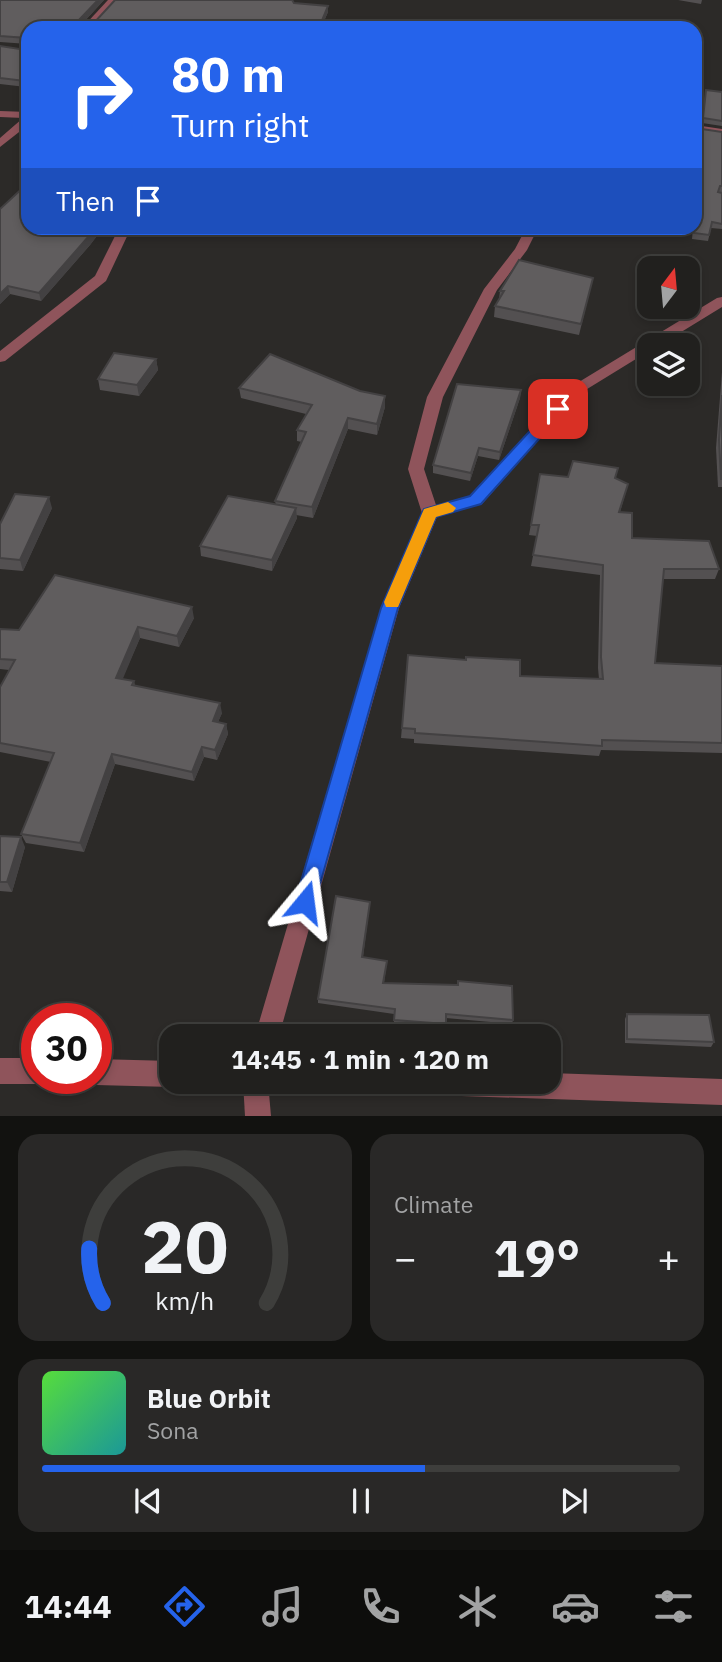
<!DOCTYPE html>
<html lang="en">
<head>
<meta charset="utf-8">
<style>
	:root { --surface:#21201e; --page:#292827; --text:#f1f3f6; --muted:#a2a3a4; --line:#3e3e3c; --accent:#2563eb }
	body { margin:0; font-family:"IBM Plex Sans",sans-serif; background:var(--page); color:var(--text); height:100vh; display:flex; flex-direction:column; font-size:26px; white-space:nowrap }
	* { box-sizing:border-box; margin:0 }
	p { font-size:23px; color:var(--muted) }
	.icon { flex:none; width:38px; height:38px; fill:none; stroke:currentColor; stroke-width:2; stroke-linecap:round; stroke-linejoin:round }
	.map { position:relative; height:1116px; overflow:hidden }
	.sheet { display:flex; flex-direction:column; gap:18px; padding:18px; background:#121210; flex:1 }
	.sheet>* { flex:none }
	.banner { position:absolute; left:21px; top:21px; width:681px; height:214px; border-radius:21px; box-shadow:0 4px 10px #0003,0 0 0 2px var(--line); background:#2563eb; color:#fff; overflow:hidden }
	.needle { width:46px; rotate:16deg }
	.fabs { position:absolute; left:637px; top:256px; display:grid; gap:14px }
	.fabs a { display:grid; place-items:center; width:63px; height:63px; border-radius:14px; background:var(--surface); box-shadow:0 4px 10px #0003,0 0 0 2px var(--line); font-size:35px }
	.speed { position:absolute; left:21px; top:1003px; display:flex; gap:14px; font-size:35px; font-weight:700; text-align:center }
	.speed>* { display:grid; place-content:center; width:91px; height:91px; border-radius:50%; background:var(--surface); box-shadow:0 4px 10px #0003,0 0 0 2px var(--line); line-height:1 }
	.speed .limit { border:10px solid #d22; background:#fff; color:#111 }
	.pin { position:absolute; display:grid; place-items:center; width:60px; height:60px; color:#fff; margin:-30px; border-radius:14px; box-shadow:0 4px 10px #0006 }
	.me { position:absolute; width:77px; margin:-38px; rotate:16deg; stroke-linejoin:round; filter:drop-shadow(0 0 5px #0008) }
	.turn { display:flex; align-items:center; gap:24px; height:147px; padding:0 35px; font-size:32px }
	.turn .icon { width:91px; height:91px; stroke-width:2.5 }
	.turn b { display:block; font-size:49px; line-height:60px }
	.then { display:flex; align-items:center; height:66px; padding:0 35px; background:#0003; gap:14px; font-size:26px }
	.big { font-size:52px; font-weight:800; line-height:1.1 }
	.sheet .tile { flex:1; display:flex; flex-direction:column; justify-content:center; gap:10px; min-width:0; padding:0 24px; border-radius:21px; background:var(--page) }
	.sheet .dial { align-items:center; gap:0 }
	.dial svg { height:182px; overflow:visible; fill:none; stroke:var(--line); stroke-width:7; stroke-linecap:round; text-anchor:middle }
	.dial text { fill:var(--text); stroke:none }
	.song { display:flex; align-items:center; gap:21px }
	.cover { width:84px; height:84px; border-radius:10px; background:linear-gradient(135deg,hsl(110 70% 55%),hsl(180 70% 35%)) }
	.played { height:7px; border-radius:4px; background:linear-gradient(90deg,var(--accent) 60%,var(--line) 60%) }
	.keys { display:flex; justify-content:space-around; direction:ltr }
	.heat { display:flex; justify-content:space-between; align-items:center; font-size:38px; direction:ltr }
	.sheet .tiles { flex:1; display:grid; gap:18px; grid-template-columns:1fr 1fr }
	.tile:last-child { grid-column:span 2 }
	.trip { position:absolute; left:159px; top:1024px; width:402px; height:70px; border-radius:21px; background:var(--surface); box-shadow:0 4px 10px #0003,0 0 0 2px var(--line); font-weight:800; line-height:70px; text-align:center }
	.menu { display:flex; height:112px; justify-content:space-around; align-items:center; background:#0d0d0c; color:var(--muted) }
	.menu .icon { width:49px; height:49px }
	.menu .on { color:var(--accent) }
	.menu b { font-size:32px; color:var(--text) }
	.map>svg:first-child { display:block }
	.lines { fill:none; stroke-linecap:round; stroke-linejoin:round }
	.minor { fill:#8f545b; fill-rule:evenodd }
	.wall { fill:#535051 }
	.shaded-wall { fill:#434142 }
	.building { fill:#605d5e; stroke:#434142; stroke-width:2 }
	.route { fill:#2563eb; stroke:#184099; stroke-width:2 }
	.slow { fill:#f59e0b }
</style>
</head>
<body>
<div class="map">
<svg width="722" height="1116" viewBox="0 0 722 1116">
	<rect width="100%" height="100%" fill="#2c2a28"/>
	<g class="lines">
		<g class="minor">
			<path d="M108,0H118L92,28H82Z"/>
			<path d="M0,111L28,112V125L0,147V138L23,118L0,117Z"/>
			<path d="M695,125L722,129V135L695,131Z"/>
			<path d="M119,228H131L106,281L5,361L0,362V351L95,276Z"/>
			<path d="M526,228H538L527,250L497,290L443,397L424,469L436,505L470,496L569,388L717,298L722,297V307L660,345H649V351L579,394L482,504L437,517L399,608L279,1036H255L381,608L422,513L408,469L427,397L484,289L515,249Z"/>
			<path d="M0,1058H37V1078L46,1080L37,1084H0Z"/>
			<path d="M96,1059L172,1061V1082H182L172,1087L96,1085L86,1078H96Z"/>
			<path d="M550,1073L722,1079V1105L434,1095L425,1091L421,1082H550Z"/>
			<path d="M243,1082H268L271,1116H245Z"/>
		</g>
	</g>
	<g class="wall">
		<path d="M0,0H104L82,24H93L294,3L328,6V12L321,28H28V44L0,42Z"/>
		<path d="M678,0H702L701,4Z"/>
		<path d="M28,45V85L26,87L0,84V46L26,50Z"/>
		<path d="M706,90L722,92V126L702,123Z"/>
		<path d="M702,129L722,132V192H718L722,193V229L711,228L708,241L692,239L693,228H695V184L696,146L698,141H700Z"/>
		<path d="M0,209L28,228H103L90,245L41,301L10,294L0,304Z"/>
		<path d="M593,278L579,335L494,317L495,306L499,299L500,291Z"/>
		<path d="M156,359L158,370L139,396L100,390L98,379Z"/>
		<path d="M722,372V487H718L716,448Z"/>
		<path d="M239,388L385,407L377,435L348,429L313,518L296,515L297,518L272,571L201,556L200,546L276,505L275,501L302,442L297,441V430L306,414L241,398Z"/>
		<path d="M521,390L520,398L499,460L478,456L470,481L433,473V465Z"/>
		<path d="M540,474L568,477L615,478L628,484L620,512L632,538L719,569L715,579H663L655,663L722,666V753L601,750L599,756L414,743V739L401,738L408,655L520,676L599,679L598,668L600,575L531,566L537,536L529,535Z"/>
		<path d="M52,508L23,571L0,569V524Z"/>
		<path d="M194,618L179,647L140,638L122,679L134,681L135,686L222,713L218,722L226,724L228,734L217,760L204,757L194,781L115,764L84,852L26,843L21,834L51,762L0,752V687L9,670L0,669V629L19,630Z"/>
		<path d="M0,836L25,847L12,892L0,891Z"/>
		<path d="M370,902L363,957L387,961L384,983L513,1020L512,1024L446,1018L445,1028L394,1024V1014L318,1003V999Z"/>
		<path d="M627,1014L714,1042L711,1047L625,1043V1019Z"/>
	</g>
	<g class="shaded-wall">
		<path d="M98,0H104L80,26L79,20Z"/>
		<path d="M328,6V12L321,28H319Z"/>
		<path d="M28,76V85L26,87L25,81Z"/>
		<path d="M96,228H103L90,245L41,301L39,293Z"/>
		<path d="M8,286L10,294L0,304V294Z"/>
		<path d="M156,359L158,370L139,396L137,385Z"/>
		<path d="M521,390L520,398L499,460L500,452Z"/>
		<path d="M385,396V407L377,435V424Z"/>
		<path d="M348,418V429L313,518L312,507Z"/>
		<path d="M479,448L478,456L470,481L471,473Z"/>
		<path d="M49,497L52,508L23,571L20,560Z"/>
		<path d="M296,508L297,518L272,571V560Z"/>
		<path d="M192,607L194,618L179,647L177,636Z"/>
		<path d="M138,627L140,638L119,688L116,678Z"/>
		<path d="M220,703L222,713L214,731L213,721Z"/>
		<path d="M226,724L228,734L217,760L215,750Z"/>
		<path d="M202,747L204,757L194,781L192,772Z"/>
		<path d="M112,754L115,764L84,852L80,843Z"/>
		<path d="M21,837L25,847L12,892L7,882Z"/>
	</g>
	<g class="building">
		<path d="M0,0H98L79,20V24H93L115,0H292L294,3L328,6L319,28H28V40L27,38L0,36Z"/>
		<path d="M28,45V76L25,81L0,78V46L26,50Z"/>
		<path d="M706,90L722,92V121L703,118Z"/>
		<path d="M702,129L722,132V186H720L718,192L722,193V224L712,222L709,235L694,233L698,141H701Z"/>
		<path d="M28,183V228H96L39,293L8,286L0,294V209Z"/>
		<path d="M519,260L593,278L581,324L495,306L504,291H500Z"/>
		<path d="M114,353L156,359L137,385L98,379Z"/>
		<path d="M270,354L360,391L385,396L377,424L348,418L312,507L275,501L306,432L297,430L312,405L239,388Z"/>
		<path d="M457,384L521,390L500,452L479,448L471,473L433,465Z"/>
		<path d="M722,395V479H721L719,440Z"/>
		<path d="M573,461L618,468L615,478L628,484L619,512L632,513V538L709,541L719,569H664L655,663L722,666V743L602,740V746L415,733V729L402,728L408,655L466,660V657L520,660V676L603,679L601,657L603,565L533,555L539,525H531L540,474L568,477Z"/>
		<path d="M15,494L49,497L20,560L0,558V524Z"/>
		<path d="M228,496L296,508L272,560L200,546Z"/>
		<path d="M55,575L192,607L177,636L138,627L116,678L134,681L132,685L220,703L213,721L226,724L215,750L202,747L192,772L112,754L80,843L21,834L54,753L0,743V687L15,660L0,659V629L19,630Z"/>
		<path d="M0,836L21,837L7,882H0Z"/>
		<path d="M336,896L370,902L362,957L387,961L383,983L458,985V981L512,986L513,1020L446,1014V1024L394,1020L395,1009L318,999Z"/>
		<path d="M627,1014L709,1015L714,1042L627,1039Z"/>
	</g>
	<path class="route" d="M558,405L563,406V412L481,504L436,517L398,608L315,902L312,909L305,912L298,909L295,902L381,608L422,513L424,509L470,496L553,406Z"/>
	<path class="slow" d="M448,502L456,508L453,512L436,517L398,607H386L384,602L424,509Z"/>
</svg>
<div class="fabs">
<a><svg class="needle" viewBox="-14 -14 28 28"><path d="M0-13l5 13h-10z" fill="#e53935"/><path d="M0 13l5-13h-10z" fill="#a2a3a4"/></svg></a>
<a><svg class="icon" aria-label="layers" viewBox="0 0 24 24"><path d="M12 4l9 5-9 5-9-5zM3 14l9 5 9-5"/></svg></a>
</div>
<div class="speed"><div class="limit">30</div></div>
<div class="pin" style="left:558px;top:409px;background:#d93025"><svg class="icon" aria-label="arrive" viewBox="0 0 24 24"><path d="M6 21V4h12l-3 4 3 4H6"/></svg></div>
<svg class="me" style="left:305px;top:902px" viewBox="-20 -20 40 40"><path d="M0-17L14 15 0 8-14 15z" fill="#2563eb" stroke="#fff" stroke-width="4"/></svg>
<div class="trip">14:45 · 1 min · 120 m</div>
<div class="banner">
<div class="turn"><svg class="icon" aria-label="right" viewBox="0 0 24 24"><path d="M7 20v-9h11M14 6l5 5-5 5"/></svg><div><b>80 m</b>Turn right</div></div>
<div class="then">Then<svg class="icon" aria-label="arrive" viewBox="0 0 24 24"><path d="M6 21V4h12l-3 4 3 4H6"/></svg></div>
</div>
</div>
<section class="sheet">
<div class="tiles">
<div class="tile dial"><svg viewBox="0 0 100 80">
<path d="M14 69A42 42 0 1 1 86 69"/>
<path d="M14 69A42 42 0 0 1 8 45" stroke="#2563eb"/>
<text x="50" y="56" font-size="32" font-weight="700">20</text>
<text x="50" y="72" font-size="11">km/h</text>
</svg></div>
<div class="tile"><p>Climate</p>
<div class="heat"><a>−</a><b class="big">19°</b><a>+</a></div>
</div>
<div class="tile">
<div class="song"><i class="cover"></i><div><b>Blue Orbit</b><p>Sona</p></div></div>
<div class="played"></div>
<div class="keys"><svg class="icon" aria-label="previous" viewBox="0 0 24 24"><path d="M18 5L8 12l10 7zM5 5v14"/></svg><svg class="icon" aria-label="pause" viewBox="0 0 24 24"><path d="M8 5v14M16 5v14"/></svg><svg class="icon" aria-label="next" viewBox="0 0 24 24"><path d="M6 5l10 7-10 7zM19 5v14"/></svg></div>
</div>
</div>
</section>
<nav class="menu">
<b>14:44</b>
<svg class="icon on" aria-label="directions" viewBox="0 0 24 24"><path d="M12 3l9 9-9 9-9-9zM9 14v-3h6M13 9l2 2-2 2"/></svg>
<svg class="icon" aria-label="music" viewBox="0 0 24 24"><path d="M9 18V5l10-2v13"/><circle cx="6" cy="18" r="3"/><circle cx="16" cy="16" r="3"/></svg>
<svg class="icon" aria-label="phone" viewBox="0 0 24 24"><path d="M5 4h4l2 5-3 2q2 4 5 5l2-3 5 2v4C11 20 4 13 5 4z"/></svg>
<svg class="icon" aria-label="climate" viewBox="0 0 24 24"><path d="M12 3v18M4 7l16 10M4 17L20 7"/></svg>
<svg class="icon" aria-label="car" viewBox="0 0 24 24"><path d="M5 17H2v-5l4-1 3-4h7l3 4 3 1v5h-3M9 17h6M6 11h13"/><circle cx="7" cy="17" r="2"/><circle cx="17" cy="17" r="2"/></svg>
<svg class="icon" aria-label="filters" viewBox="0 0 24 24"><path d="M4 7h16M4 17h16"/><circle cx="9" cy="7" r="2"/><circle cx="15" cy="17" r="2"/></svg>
</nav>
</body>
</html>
